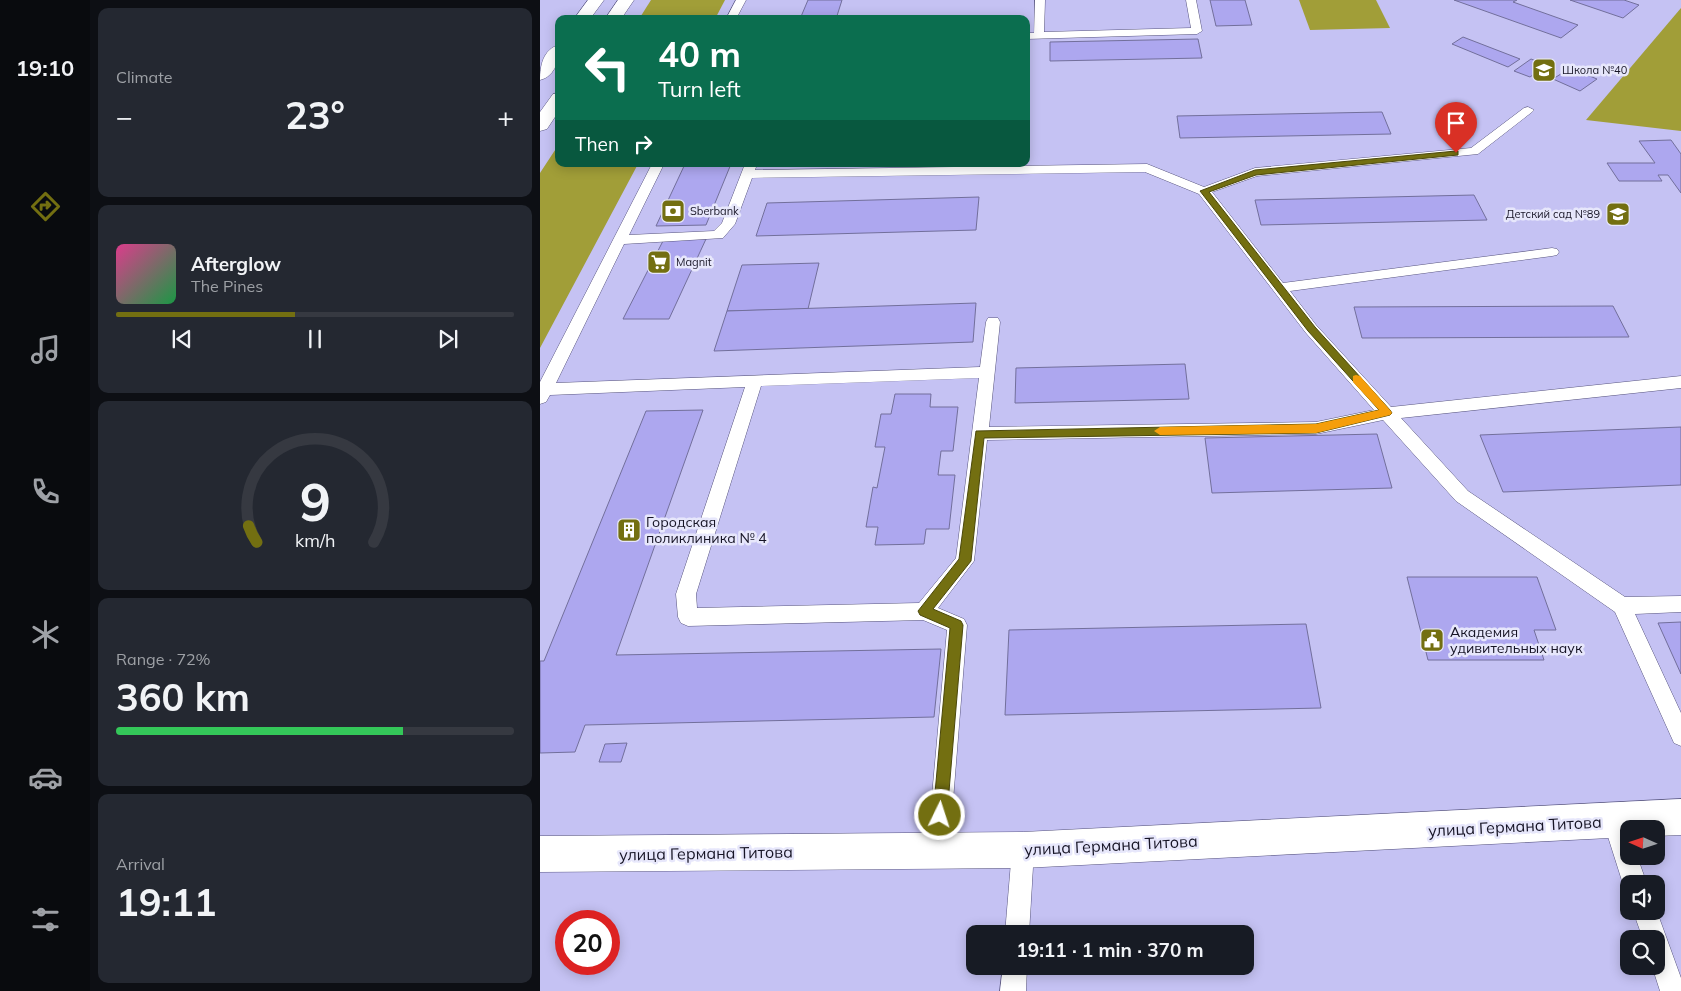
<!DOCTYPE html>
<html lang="en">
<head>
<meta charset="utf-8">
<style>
	:root { --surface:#171b24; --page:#242831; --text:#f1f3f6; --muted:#9ea1a6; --line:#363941; --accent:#736f11 }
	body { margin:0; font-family:Mulish,sans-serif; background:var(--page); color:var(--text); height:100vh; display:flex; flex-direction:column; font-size:19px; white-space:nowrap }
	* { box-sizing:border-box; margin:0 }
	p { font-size:16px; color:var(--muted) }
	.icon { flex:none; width:28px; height:28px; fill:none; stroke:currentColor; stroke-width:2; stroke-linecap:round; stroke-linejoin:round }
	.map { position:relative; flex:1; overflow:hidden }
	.panel { display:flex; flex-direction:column; gap:8px; padding:8px; background:#0d0f14; width:450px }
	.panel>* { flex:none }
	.hud { position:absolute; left:15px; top:15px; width:475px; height:152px; border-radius:10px; box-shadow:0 2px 12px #0003; background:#0b6e4f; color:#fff; overflow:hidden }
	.needle { width:32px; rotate:273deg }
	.fabs { position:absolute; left:1080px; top:820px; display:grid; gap:10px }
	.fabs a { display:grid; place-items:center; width:45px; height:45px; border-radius:10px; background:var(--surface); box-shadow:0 2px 12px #0003; font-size:25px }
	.speed { position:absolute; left:15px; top:910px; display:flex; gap:10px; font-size:25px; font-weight:700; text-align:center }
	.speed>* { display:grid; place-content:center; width:65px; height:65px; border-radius:50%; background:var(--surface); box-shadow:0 2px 12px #0003; line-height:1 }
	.speed .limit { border:8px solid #d22; background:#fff; color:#111 }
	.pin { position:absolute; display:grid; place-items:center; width:42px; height:42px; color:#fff; margin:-51px -21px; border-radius:50% 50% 50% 0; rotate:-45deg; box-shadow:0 0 5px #0007 }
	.pin .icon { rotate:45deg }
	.me { position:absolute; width:55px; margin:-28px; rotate:4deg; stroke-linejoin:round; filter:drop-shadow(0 0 4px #0008) }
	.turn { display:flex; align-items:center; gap:18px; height:105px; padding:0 20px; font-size:22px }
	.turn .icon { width:65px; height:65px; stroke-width:2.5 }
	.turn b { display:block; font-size:35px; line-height:42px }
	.then { display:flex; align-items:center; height:48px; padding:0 20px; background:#0003; gap:10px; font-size:19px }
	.big { font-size:38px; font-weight:700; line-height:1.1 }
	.panel .card { flex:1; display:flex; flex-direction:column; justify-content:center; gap:8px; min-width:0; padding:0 18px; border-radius:10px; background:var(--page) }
	.panel .dial { align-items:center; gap:0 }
	.dial svg { height:130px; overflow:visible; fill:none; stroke:var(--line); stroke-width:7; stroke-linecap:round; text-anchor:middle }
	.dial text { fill:var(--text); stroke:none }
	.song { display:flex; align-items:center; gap:15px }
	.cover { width:60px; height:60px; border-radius:8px; background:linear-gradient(135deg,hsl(330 70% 55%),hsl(140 70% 35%)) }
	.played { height:5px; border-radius:2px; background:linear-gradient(90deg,var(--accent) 45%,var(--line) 45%) }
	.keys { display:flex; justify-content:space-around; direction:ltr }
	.heat { display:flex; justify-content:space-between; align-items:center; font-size:28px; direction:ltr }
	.charge { height:8px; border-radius:4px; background:linear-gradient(90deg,#34c759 72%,var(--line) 0) }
	.trip { position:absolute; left:426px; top:925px; width:288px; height:50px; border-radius:10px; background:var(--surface); box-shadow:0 2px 12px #0003; font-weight:700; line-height:50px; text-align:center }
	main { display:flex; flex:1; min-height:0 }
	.menu { display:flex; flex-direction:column; width:90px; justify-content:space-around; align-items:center; background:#090b0e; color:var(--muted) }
	.menu .icon { width:35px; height:35px }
	.menu .active { color:var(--accent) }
	.menu b { font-size:22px; color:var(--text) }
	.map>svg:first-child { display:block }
	.green { fill:#a19e38 }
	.building { fill:#ada7ef; stroke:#726f9b }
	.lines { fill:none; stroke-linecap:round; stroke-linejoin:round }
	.lane-casing { stroke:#58557f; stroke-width:1 }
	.street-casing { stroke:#58557f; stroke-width:1 }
	.primary-casing { stroke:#58557f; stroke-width:1 }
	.lane { fill:#fff; fill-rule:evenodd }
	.street { fill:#fff; fill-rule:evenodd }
	.primary { fill:#fff; fill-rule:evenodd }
	.route { fill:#736f11; stroke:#4b480b }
	.slow { fill:#f59e0b }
	.labels { text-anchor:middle; stroke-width:5; stroke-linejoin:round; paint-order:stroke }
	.far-poi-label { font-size:11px; fill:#161425; stroke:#e7e7fb; text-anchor:start }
	.poi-label { font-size:14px; fill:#161425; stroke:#e7e7fb; text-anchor:start }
	.near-street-label { font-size:16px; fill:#161425; stroke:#e7e7fb }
</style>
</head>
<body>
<main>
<nav class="menu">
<b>19:10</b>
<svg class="icon active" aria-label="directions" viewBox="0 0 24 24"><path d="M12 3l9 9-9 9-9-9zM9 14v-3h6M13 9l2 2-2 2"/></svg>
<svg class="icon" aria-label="music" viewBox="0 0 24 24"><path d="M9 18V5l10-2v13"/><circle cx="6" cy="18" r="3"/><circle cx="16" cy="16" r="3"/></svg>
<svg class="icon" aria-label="phone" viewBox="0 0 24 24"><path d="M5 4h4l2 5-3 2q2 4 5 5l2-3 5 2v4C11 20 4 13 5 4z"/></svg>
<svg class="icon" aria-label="climate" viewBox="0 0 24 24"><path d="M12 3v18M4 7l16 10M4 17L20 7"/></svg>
<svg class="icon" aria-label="car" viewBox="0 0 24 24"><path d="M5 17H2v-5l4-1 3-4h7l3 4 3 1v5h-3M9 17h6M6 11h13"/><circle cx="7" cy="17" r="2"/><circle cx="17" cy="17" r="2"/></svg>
<svg class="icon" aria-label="filters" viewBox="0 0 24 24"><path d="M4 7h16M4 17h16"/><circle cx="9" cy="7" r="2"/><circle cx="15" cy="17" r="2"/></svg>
</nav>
<section class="panel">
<div class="card"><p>Climate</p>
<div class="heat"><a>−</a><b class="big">23°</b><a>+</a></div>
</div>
<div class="card">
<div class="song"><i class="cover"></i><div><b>Afterglow</b><p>The Pines</p></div></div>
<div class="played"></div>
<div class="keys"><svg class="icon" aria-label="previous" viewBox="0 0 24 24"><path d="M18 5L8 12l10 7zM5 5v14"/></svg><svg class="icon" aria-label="pause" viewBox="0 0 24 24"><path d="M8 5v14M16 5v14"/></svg><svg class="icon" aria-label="next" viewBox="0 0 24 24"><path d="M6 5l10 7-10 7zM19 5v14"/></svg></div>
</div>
<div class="card dial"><svg viewBox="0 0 100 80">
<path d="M14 69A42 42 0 1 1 86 69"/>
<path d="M14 69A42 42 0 0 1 9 59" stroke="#736f11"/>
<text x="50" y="56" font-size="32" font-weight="700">9</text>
<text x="50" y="72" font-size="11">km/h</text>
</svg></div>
<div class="card"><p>Range · 72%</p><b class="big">360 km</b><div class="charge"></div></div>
<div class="card"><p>Arrival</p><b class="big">19:11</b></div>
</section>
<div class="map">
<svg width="1141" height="991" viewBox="0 0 1141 991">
	<rect width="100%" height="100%" fill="#c5c2f3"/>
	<g class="green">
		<path d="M111,0H185L175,19H99Z"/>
		<path d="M759,0H836L850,28L770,30Z"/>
		<path d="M1141,8V131L1046,120Z"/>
		<path d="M19,144V164H98L0,348V173Z"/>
	</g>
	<g class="building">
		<path d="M268,0H302L296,19H260Z"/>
		<path d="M670,0H705L712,25L676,26Z"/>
		<path d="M914,0H977L973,2L1038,25L1021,38Z"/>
		<path d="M1030,0H1084L1099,5L1083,18Z"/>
		<path d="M923,37L980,59L968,67L912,44Z"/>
		<path d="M658,39L662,58L510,61V42Z"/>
		<path d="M991,59L1007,65L990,77L974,71Z"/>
		<path d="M1030,68L1057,79L1040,91L1013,79Z"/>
		<path d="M842,112L851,134L640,138L637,116Z"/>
		<path d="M1131,140L1141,154V193L1128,175H1118L1122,181H1079L1067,163H1115L1099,141Z"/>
		<path d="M145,164H191L166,225L116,226Z"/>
		<path d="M934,195L947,220L721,225L715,200Z"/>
		<path d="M439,197L436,230L216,236L227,203Z"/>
		<path d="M124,239H166L129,319H83Z"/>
		<path d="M279,263L268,309L187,311L202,265Z"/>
		<path d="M436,303L433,342L174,351L187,311Z"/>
		<path d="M1073,306L1089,337L822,338L814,307Z"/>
		<path d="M645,364L649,399L475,403L476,368Z"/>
		<path d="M355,394H391L390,407H418L413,451H401L398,475H415L409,529H386L384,544L335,545L338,527H326L333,487L337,488L345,447H335L341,414H351Z"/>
		<path d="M163,410L76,655L401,649L394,717L45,725L35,752L0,753V661H4L106,411Z"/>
		<path d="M1141,427V485L963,492L940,435Z"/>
		<path d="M837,434L852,488L672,493L665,438Z"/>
		<path d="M867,577H997L1016,630H994L1004,660H888Z"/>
		<path d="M1141,622V674L1118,623Z"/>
		<path d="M766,624L781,708L465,715L469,630Z"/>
		<path d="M87,743L81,762H59L65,744Z"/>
	</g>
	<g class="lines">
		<g class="lane-casing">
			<g id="lane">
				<path d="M196,0H206L196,19H186Z"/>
				<path d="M495,0H505L504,32L651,28L646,0H656L662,31L657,34L486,39V33H494Z"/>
				<path d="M988,107L994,110L992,112L938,154L717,176L672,192L743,283L1012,248L1017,249L1019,252L1017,255L1012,256L750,291L776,325L851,407L1141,376V388L861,418L928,491L1085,597L1141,596V612L1095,614L1141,713V746L1134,743L1075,612L916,501L843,420L776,434L447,440L434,561L398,608L424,619L427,625L409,851L406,859L398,862L390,859L387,851L407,630L383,620L148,626L141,623L138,617L136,594L205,387L10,395L6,402L0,404V382L112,164H124L89,235L174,231L182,223L205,164H217L215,170L607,164L664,187L715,168L931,148L984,108ZM605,172L659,194L766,333L834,410L776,422L449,427L460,322L458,318H448L446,322L440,367L16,383L84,244L183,238L195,224L212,178ZM439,378L416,558L379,603L157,608L156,594L221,386Z"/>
				<path d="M1074,810L1082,813L1089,831V856H1097L1107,884H1089V893L1083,884L1063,821L1066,813Z"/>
				<path d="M483,839L491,842L494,850L489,934H465L472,850L475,842Z"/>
				<path d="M1116,909L1141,978V991H1120L1112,966H1116V939H1103L1093,911H1116Z"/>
				<path d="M463,966H487L486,991H460Z"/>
			</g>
		</g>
		<g class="street-casing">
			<path id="street" d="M1141,799V835L1116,836V829H1089V837L483,868L0,872V836L483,832Z"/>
		</g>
		<g class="primary-casing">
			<g id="primary">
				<path d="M48,0H64L50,19H34Z"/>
				<path d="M78,0H94L81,19H65Z"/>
				<path d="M19,45C19,59 16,76 0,80C0,66 3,49 19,45Z"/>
				<path d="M19,93V111L7,129L0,131V112L13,94Z"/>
			</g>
		</g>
		<use href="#lane" class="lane"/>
		<use href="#street" class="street"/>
		<use href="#primary" class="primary"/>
	</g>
	<path class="route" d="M916,151H918V155L716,175L669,192L775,327L850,410L852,413L850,415L776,433L444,438L431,561L393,609L421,621L423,625L407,815L405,821L400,823L395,821L393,815L410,628L380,615L378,611L419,559L436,431L776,424L839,410L768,331L660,191L715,170Z"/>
	<path class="slow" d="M816,375L820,376L850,410L852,413L850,415L776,433L620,435L614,431L620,427L776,424L839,410L813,382V376Z"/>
	<defs>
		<g id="school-square" transform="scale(1.25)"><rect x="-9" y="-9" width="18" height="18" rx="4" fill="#736f11" stroke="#e7e7fb"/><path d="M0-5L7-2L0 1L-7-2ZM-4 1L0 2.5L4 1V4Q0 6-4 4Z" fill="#fff"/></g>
		<g id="bank-square" transform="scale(1.25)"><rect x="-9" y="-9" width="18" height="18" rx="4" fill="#736f11" stroke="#e7e7fb"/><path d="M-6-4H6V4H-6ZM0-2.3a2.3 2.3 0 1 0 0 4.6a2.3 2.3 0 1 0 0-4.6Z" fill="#fff"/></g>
		<g id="supermarket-square" transform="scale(1.25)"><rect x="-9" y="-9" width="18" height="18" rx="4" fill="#736f11" stroke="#e7e7fb"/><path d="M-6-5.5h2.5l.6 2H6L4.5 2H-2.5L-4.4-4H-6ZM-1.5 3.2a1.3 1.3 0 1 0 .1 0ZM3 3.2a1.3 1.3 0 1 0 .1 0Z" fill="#fff"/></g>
		<g id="building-square" transform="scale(1.25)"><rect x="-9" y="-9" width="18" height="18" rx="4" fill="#736f11" stroke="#e7e7fb"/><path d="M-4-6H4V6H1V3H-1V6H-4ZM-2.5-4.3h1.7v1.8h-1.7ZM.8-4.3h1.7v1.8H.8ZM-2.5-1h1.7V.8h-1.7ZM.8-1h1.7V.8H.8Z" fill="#fff"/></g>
		<g id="civic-square" transform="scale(1.25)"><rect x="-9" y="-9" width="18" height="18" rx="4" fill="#736f11" stroke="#e7e7fb"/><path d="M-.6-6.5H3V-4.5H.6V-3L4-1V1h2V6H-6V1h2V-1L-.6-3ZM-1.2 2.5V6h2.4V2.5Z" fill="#fff"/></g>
	</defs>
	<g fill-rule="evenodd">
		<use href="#school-square" x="1004" y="70"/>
		<use href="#bank-square" x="133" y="211"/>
		<use href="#school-square" x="1078" y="214"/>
		<use href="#supermarket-square" x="119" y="262"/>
		<use href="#building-square" x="89" y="530"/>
		<use href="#civic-square" x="892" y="640"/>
	</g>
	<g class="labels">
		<g class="far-poi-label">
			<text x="1022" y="74">Школа №40</text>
			<text x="150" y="215">Sberbank</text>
			<text x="1060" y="218" text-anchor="end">Детский сад №89</text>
			<text x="136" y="266">Magnit</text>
		</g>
		<g class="poi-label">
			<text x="106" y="527">Городская<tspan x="106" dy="16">поликлиника № 4</tspan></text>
			<text x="910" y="637">Академия<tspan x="910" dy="16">удивительных наук</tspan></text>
		</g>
		<g class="near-street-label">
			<text transform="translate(975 826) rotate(-3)" y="6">улица Германа Титова</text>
			<text transform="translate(571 845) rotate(-3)" y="6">улица Германа Титова</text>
			<text transform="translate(166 853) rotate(-1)" y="6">улица Германа Титова</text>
		</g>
	</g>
</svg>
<div class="fabs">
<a><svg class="needle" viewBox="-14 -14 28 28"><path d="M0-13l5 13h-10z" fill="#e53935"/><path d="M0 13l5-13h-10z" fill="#9ea1a6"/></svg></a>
<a><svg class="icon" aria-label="sound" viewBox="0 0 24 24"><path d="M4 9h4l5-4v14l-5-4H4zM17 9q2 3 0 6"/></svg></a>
<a><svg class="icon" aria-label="search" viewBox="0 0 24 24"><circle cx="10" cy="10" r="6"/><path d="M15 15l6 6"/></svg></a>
</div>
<div class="speed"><div class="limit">20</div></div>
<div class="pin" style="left:916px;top:153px;background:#d93025"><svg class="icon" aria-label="arrive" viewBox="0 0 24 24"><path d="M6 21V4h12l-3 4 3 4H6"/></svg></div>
<svg class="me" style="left:400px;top:815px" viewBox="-20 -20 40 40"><circle r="17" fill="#736f11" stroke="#fff" stroke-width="3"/><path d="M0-11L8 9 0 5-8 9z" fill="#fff"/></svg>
<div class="trip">19:11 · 1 min · 370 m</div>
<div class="hud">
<div class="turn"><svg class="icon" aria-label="left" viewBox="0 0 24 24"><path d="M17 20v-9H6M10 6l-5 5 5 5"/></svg><div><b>40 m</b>Turn left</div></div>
<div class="then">Then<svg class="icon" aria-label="right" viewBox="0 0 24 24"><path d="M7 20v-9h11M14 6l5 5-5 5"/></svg></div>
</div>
</div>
</main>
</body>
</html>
